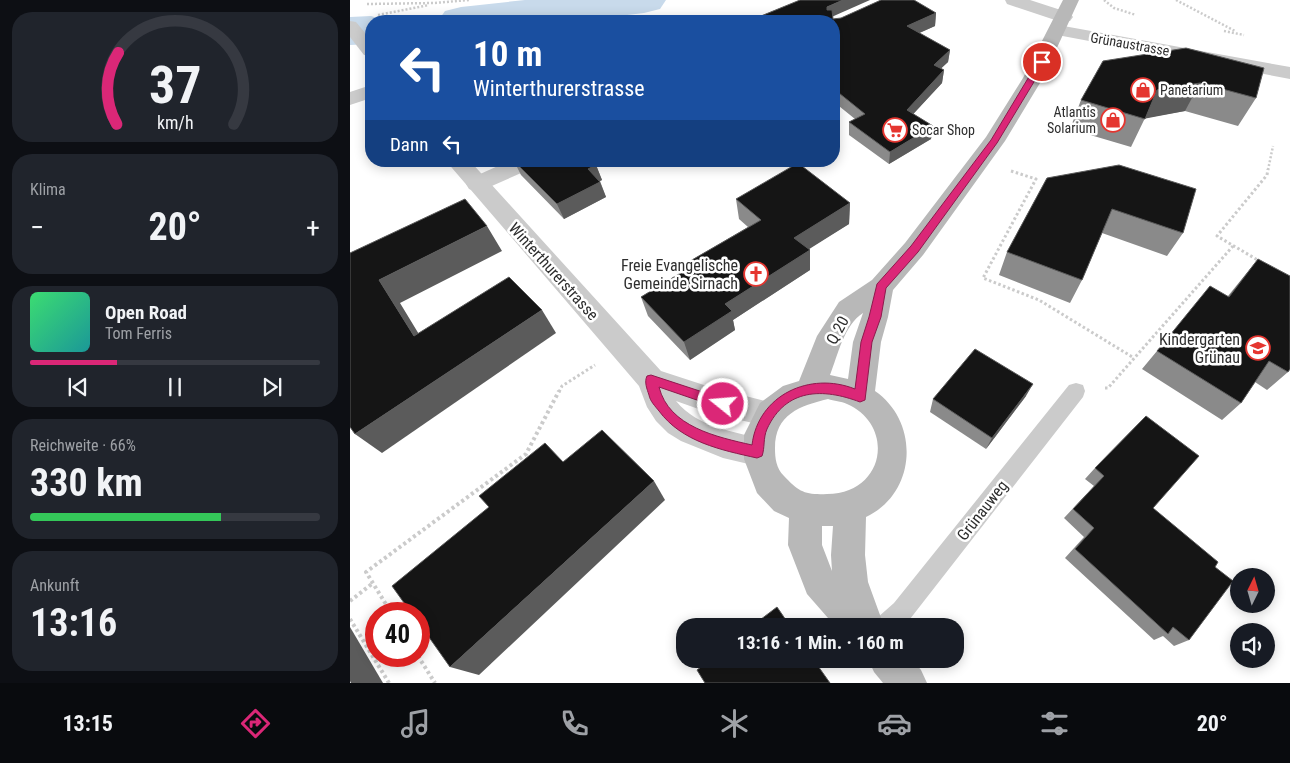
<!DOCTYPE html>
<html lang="de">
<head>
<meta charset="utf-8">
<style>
	:root { --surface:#171b24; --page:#20242c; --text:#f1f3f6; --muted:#9ea1a6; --line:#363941; --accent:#db2777 }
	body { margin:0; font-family:"Roboto Condensed",sans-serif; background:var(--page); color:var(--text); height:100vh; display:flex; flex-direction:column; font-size:19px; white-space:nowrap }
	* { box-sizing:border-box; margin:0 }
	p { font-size:16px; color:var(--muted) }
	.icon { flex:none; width:28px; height:28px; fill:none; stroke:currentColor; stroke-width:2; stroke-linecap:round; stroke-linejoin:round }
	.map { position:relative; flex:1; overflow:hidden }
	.drawer { display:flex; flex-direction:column; gap:12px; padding:12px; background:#0d0f14; width:350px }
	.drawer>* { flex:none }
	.hud { position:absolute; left:15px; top:15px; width:475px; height:152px; border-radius:20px; box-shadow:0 2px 12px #0003; background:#1a4fa0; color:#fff; overflow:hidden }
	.needle { width:32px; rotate:5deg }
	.tools { position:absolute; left:880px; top:568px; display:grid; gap:10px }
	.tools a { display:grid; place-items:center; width:45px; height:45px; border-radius:50%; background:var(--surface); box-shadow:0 2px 12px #0003; font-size:25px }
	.speed { position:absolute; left:15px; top:602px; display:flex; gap:10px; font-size:25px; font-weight:700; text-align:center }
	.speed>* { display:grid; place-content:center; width:65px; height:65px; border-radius:50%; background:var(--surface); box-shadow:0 2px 12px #0003; line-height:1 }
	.speed .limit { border:8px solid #d22; background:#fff; color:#111 }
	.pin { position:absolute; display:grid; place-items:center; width:42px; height:42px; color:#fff; margin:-21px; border:2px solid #fff; border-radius:50%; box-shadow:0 1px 5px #0007 }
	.me { position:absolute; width:55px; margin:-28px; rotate:287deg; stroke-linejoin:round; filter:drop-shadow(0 0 4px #0008) }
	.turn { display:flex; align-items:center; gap:18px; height:105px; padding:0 25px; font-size:22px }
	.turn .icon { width:65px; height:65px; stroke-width:2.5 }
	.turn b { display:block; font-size:35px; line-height:42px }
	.then { display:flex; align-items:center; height:48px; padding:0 25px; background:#0003; gap:10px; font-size:19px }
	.big { font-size:38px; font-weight:700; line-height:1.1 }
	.drawer .card { flex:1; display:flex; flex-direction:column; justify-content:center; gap:8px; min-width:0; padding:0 18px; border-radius:20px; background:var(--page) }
	.drawer .dial { align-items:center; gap:0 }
	.dial svg { height:130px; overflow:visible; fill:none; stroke:var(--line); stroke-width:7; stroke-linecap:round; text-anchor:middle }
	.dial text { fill:var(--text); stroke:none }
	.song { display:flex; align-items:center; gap:15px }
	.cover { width:60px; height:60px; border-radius:8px; background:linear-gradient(135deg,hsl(140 70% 55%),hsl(180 70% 35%)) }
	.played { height:5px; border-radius:2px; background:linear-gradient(90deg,var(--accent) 30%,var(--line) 30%) }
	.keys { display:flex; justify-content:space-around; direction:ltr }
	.heat { display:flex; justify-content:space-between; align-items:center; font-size:28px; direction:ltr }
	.charge { height:8px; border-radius:4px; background:linear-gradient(90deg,#34c759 66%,var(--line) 0) }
	.trip { position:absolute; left:326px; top:618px; width:288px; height:50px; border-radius:20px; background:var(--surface); box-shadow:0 2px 12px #0003; font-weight:700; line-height:50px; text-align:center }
	.dock { display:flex; height:80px; justify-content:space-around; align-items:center; background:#090b0e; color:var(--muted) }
	.dock .icon { width:35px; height:35px }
	.dock .selected { color:var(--accent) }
	.dock b { font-size:22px; color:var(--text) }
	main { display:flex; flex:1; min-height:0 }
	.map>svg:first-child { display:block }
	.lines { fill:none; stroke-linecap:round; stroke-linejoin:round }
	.river { fill:#c8daeb; fill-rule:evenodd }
	.path-far2 { stroke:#cbcbcb; stroke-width:2.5; stroke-dasharray:2 2; stroke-linecap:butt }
	.path-far1 { stroke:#cbcbcb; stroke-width:3; stroke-dasharray:2.5 2.5; stroke-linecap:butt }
	.path { stroke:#cbcbcb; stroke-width:4; stroke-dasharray:3 3; stroke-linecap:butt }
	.service { fill:#cbcbcb; fill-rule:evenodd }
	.minor { fill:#cbcbcb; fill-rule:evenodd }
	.tertiary { fill:#cbcbcb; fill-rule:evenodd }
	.secondary { fill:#b8b8b8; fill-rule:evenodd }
	.wall { fill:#8a8a8a }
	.shaded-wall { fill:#5b5b5b }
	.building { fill:#151515; stroke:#5b5b5b }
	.route { fill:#db2777; stroke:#8e194d }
	.labels { text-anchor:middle; stroke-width:5; stroke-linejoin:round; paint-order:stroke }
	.far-street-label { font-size:14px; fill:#2e2e2e; stroke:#fff }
	.far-poi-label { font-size:14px; fill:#2e2e2e; stroke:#fff; text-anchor:start }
	.poi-label { font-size:16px; fill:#2e2e2e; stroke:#fff; text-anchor:end }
	.street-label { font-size:16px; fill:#2e2e2e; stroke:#fff }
</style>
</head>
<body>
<main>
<section class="drawer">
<div class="card dial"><svg viewBox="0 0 100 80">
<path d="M14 69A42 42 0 1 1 86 69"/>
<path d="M14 69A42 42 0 0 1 15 25" stroke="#db2777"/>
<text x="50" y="56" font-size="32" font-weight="700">37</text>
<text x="50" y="72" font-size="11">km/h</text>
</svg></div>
<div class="card"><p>Klima</p>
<div class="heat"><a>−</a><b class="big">20°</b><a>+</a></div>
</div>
<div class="card">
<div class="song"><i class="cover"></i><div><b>Open Road</b><p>Tom Ferris</p></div></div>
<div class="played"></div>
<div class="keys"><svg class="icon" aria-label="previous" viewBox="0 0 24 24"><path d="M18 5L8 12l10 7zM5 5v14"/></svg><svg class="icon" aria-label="pause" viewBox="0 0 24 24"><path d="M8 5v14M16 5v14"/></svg><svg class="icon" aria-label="next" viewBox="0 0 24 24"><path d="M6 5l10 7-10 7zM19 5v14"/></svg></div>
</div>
<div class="card"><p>Reichweite · 66%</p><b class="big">330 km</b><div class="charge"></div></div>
<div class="card"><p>Ankunft</p><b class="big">13:16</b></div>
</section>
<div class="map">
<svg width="940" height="683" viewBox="0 0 940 683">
	<rect width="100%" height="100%" fill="#fff"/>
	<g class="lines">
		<g class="river">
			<path d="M175,0H316L310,9L294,13L227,21H88L95,11L111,7Z"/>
			<path d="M21,16L38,21H21V44L0,45V17Z"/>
		</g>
		<g class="path-far2">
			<path d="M754,0L764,8L786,15"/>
			<path d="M826,0L885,31"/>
			<path d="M17,4L84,3L119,0"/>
			<path d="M28,15L79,5"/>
			<path d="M874,31L894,35"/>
			<path d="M918,170L923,146"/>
		</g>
		<g class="path-far1">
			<path d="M661,171L686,179L633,278L689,300L784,358"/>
			<path d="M911,262L867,236L917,175L918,169"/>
			<path d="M755,388H758L883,246"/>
			<path d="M209,392L212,386L245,365"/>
		</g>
		<g class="path">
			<path d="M0,601L23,583"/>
			<path d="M42,614L16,572L176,454L209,391"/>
			<path d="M0,619L39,683"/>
			<path d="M68,656L85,683"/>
		</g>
		<path class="service" d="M726,383L733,385L735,391L733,397L560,619L552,626H524L527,618L544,603L719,385Z"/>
		<g class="minor">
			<path d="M655,0H680L720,13L723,17L720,21L714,22L708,21L657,4Z"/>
			<path d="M708,25L940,67V79L702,34L699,30L702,26Z"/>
			<path d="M21,85V98L0,105V92Z"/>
			<path d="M159,161H190L187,166L135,189L127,192L119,189L116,184L119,179Z"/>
		</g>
		<g class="tertiary">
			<path d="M0,21L6,22L21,40V56L14,55L0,37Z"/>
			<path d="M96,161H120L311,371L357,386L430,405L434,414L430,423L419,427L357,412L326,401C350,430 386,430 418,442L422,452L418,462L407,466L373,458L331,441L318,433L306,421L297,407L289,386Z"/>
		</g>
		<g class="secondary">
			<path d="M713,0H729L693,78L655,141L573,255L543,290L538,317L531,342L525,391C570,422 567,493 516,517L515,555L518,582L534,626H485L457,594L438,545L439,518L424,511L407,493L394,459V435L410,403L433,386L449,381L467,336L489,302L522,280L555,243L636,137L673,78ZM513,313L503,342L498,379L480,375C488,355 494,325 513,313ZM478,399C484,401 491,401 497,404C545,425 536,493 477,494C455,495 449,492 434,476C426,468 425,458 425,448C425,414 450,406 478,399ZM472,526H483L481,555L482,571L472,545Z"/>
			<path d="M518,659H562L571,670L577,683H533L524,672Z"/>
		</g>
	</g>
	<g class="wall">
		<path d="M586,13L585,26L569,33L600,50L598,62L591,68L594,70L592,83L563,114L583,126L581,139L539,164L499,135V122L505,119L484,102V21H411V16L483,17V19Z"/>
		<path d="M836,48L906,98L888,126L835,111L795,118L781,147L720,129L731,100Z"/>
		<path d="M164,161H242L246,165L252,180L250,181L256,197L214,219L171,175Z"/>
		<path d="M697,178L833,233L817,256L752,233L732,280L720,303L649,275L657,252Z"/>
		<path d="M386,199L500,203L499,224L458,249L460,250V270L383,320L385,330L340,360L298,316L291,297L336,269L335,264L398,227L389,219Z"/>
		<path d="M908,259L938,372L917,390L905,382L891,403L872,420L792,369L807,351L878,296Z"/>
		<path d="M676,396L636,449L580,412L583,399Z"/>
		<path d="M745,468L803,508L865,567L839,640L824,646L813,636L804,640L715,558L734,537L714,518L744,486L735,479Z"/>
	</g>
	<g class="shaded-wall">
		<path d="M493,0H520L477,19V7Z"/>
		<path d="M586,13L585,26L556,39L557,26Z"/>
		<path d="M600,50L598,62L582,77L584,65Z"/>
		<path d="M594,70L592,83L555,123L557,110Z"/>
		<path d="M850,83L835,111L793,119L807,90Z"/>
		<path d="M583,126L581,139L539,164L540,152Z"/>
		<path d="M246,165L252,180L244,184L238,169Z"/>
		<path d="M250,182L256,197L214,219L207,204Z"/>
		<path d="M500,203L499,224L445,258L444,238Z"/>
		<path d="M137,226L152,251L50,303L84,359L64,336L29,280Z"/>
		<path d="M460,250V270L383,320L385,330L340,360L334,342L375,304Z"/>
		<path d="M192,310L206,333L32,453L5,434Z"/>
		<path d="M683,384L676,396L636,449L642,438Z"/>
		<path d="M304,481L315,500L129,675L100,667Z"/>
		<path d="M0,627L33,683H1L0,681Z"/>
	</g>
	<g class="building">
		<path d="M450,0H493L477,7V10H482L483,19L491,18L531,0H564L586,13L557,26L600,50L584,65L594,70L557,110L583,126L540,152L499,122L515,114L484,89V21H413L411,16Z"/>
		<path d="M836,48L914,68L906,98L850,83L807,90L795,119L731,100L753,61Z"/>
		<path d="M164,161H242L246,165L238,169L250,182L207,204Z"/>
		<path d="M448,163L500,203L444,238L460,250L375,304L382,311L334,342L291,297L339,268L335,264L411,220L386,199Z"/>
		<path d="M769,165L846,189L833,233L762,209L732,280L657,252L697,178Z"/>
		<path d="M115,199L137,226L29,280L64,336L159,277L192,310L5,434L0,427V253Z"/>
		<path d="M908,259L940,276V369L938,372L919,361L891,403L807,351L860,286L879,297Z"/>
		<path d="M625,349L683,384L642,438L583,399Z"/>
		<path d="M796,416L849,456L803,508L868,562L865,567L883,581L839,640L823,627L818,634L725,549L744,528L723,509L754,476L745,468Z"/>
		<path d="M252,430L304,481L100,667L69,623V614H62L42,586L139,507L129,496L195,443L213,462Z"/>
		<path d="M427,607L440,626H402Z"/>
		<path d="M361,659H463L480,683H355L347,670Z"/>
	</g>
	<path class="route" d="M689,60L696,62L647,143L568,252L536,288L531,317L522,342L515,400L510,402C473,388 436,388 417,429C413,438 415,448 412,456L407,458C371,450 332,442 309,411C305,406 300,401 299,395C297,389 294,382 297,376L301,375L377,400L379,404L377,407L373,409L309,387C319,427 367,437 402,445C408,395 460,371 505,389L511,342L519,317L527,284L561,246L641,140Z"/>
	<defs>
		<g id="shop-ring" transform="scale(1.25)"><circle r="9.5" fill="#fff" stroke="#e53630" stroke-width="1.5"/><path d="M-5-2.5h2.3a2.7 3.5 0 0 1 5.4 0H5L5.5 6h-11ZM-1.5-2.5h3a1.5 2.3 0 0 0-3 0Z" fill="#e53630"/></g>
		<g id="supermarket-ring" transform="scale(1.25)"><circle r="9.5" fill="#fff" stroke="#e53630" stroke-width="1.5"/><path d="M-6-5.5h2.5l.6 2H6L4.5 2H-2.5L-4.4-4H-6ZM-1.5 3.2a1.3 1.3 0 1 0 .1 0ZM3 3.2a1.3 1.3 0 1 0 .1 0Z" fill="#e53630"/></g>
		<g id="church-ring" transform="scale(1.25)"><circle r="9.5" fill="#fff" stroke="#e53630" stroke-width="1.5"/><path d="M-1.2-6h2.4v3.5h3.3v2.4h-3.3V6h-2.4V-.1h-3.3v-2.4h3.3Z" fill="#e53630"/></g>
		<g id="school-ring" transform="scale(1.25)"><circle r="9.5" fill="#fff" stroke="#e53630" stroke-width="1.5"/><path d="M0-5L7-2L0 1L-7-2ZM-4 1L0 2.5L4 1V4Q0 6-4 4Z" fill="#e53630"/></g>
	</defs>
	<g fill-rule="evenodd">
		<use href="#shop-ring" x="793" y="90"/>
		<use href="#shop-ring" x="763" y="120"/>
		<use href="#supermarket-ring" x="545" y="130"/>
		<use href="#church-ring" x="406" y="274"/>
		<use href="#school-ring" x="908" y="348"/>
	</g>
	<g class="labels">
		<g class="far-street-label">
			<text transform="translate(780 44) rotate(10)" y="5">Grünaustrasse</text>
		</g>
		<g class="far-poi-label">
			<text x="810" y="95">Panetarium</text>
			<text x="746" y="117" text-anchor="end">Atlantis<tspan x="746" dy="16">Solarium</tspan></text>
			<text x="562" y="135">Socar Shop</text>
		</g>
		<g class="poi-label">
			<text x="388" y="271">Freie Evangelische<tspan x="388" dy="18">Gemeinde Sirnach</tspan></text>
			<text x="890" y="345">Kindergarten<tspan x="890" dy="18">Grünau</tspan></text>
		</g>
		<g class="street-label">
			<text transform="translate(204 271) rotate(48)" y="6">Winterthurerstrasse</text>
			<text transform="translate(487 330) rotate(-61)" y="6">Q 20</text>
			<text transform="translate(632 510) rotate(-52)" y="6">Grünauweg</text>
		</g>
	</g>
</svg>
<div class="tools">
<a><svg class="needle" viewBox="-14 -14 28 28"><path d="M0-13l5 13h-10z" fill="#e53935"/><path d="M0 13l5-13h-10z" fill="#9ea1a6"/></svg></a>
<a><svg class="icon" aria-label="sound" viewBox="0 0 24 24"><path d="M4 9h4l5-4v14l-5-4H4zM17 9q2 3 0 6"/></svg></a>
</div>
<div class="speed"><div class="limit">40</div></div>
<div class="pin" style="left:692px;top:62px;background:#d93025"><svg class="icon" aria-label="arrive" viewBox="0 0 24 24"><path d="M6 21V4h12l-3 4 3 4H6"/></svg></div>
<svg class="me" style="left:373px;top:404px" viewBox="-20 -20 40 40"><circle r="17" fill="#db2777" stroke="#fff" stroke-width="3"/><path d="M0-11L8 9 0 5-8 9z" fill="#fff"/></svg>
<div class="trip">13:16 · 1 Min. · 160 m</div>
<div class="hud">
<div class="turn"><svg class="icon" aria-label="left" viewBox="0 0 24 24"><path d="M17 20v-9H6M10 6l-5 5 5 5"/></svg><div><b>10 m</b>Winterthurerstrasse</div></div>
<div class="then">Dann<svg class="icon" aria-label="left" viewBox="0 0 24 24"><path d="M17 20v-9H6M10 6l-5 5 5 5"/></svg></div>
</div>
</div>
</main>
<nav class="dock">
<b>13:15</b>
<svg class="icon selected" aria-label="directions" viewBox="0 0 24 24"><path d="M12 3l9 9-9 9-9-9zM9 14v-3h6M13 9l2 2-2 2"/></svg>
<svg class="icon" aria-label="music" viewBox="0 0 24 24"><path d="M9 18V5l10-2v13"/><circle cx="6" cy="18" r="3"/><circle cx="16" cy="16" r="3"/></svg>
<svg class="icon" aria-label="phone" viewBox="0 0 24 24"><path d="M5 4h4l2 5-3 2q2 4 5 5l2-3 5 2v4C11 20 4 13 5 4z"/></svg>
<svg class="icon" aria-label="climate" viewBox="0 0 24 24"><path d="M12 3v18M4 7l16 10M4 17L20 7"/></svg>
<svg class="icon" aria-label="car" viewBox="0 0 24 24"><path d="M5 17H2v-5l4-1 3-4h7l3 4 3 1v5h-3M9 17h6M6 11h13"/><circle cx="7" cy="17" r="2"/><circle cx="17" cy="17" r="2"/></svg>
<svg class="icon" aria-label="filters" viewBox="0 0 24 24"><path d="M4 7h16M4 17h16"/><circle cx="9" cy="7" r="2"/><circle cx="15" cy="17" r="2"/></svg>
<b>20°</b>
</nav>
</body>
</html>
